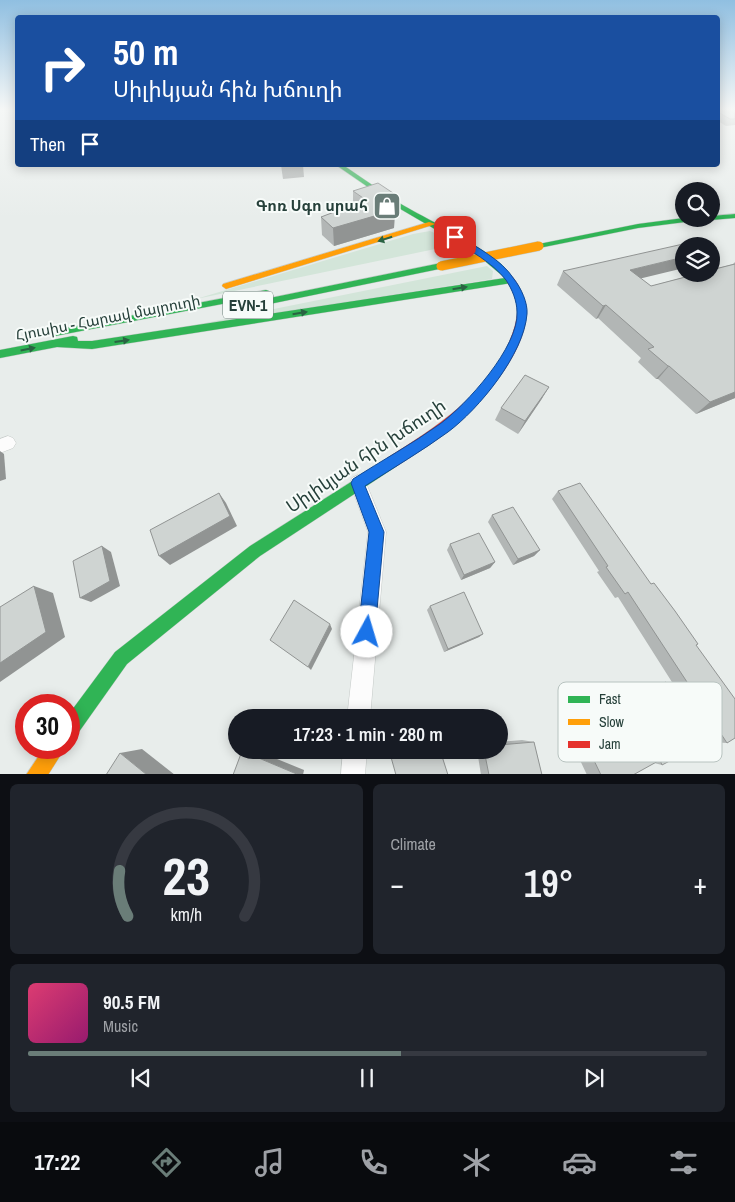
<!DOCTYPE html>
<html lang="en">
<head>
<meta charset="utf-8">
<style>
	:root { --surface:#171b24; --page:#20242c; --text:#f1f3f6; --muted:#9ea1a6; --line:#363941; --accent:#6a7d78 }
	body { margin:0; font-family:"Archivo Narrow","Noto Sans Armenian",sans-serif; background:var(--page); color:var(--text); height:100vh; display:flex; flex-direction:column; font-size:19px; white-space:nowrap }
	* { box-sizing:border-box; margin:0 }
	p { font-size:16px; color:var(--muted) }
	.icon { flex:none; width:28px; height:28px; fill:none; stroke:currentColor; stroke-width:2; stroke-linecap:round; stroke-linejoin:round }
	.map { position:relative; height:774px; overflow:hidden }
	.details { display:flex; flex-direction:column; gap:10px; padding:10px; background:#0d0f14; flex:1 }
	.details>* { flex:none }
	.guide { position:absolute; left:15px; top:15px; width:705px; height:152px; border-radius:5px; box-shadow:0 2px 12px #0003; background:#1a4fa0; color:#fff; overflow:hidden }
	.buttons { position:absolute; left:675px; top:182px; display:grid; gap:10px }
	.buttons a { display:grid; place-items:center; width:45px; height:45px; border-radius:50%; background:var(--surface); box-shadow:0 2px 12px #0003; font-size:25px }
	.speed { position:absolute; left:15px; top:694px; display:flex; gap:10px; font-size:25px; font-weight:700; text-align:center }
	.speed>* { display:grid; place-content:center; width:65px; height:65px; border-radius:50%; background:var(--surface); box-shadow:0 2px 12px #0003; line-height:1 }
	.speed .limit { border:8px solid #d22; background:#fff; color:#111 }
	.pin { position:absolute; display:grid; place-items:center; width:42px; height:42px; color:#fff; margin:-21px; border-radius:10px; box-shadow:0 2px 8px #0006 }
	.me { position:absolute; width:55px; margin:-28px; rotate:6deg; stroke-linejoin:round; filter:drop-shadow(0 0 4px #0008) }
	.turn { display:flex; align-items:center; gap:18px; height:105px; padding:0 15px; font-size:22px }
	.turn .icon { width:65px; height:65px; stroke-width:2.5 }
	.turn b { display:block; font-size:35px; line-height:42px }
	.then { display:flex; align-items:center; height:48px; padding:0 15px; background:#0003; gap:10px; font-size:19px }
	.big { font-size:38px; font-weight:600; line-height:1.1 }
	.details .widget { flex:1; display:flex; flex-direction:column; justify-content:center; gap:8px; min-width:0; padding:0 18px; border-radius:8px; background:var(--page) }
	.details .dial { align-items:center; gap:0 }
	.dial svg { height:130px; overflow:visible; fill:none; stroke:var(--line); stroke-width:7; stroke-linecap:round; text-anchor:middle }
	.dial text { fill:var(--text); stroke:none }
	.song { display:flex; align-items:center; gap:15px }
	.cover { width:60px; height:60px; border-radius:8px; background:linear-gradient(135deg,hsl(340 70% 55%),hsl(320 70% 35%)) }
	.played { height:5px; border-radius:2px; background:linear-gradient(90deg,var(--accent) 55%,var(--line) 55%) }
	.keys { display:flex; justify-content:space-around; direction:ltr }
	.heat { display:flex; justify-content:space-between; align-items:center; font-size:28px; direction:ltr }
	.details .tiles { flex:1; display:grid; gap:10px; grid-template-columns:1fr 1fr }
	.widget:last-child { grid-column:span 2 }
	.trip { position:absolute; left:228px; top:709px; width:280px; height:50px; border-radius:25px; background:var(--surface); box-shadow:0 2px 12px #0003; font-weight:600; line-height:50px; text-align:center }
	.tabs { display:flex; height:80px; justify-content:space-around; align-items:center; background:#090b0e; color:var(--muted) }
	.tabs .icon { width:35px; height:35px }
	.tabs .active { color:var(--accent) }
	.tabs b { font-size:22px; color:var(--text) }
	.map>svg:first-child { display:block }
	.green { fill:#d3e5d9 }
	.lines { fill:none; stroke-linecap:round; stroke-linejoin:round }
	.street-casing { stroke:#c5cac8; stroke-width:1 }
	.fast-casing { stroke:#c4cac8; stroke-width:1 }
	.slow-casing { stroke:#c4cac8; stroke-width:1 }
	.jam-casing { stroke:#c4cac8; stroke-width:1 }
	.street { fill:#fcfcfc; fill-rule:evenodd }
	.fast { fill:#30b455; fill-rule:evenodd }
	.slow { fill:#ff9f0a; fill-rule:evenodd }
	.jam { fill:#e5322d; fill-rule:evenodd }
	.slow-bridge-casing { stroke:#c3cbc9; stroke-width:10; stroke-linecap:butt }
	.slow-bridge { stroke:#ff9f0a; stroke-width:9 }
	.wall { fill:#b2b6b5 }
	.shaded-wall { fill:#919493 }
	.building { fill:#cfd4d2; stroke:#919493 }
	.oneway { fill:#296342 }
	.route { fill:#1a73e8; stroke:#114b97 }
	.labels { text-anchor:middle; stroke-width:4; stroke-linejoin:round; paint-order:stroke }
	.far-poi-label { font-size:15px; font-weight:bold; fill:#26403a; stroke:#f7fbf9; text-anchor:end }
	.far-street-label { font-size:15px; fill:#26403a; stroke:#f7fbf9 }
	.shield { fill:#f7fbf9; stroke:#657873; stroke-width:1 }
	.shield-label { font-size:16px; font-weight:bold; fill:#26403a }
	.street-label { font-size:18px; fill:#26403a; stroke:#f7fbf9 }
	.key { fill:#f7fbf9; stroke:#b8c3c0; stroke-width:1 }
	.key-label { font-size:14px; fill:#26403a }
</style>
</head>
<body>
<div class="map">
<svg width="735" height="775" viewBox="0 0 735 775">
	<rect width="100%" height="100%" fill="#e8edeb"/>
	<g class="green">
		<path d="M430,231L459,244L196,299L413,234Z"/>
		<path d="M487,266L493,271L492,279L180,328Z"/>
	</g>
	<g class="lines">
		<g class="street-casing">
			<g id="street">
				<path d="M8,436L13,438L16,443L13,448L0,453V439Z"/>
				<path d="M358,475L364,478L386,532L370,718H347L368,532L350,483L352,478Z"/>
				<path d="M343,750H367L365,775H341Z"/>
			</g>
		</g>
		<g class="fast-casing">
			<g id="fast">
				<path d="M336,165H343C362,178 381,191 401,204C420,216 509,258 510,277L515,280L511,283L92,349L57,347L0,358V350L73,336L77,337L78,341H92L505,278L474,252L397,207Z"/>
				<path d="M735,214V218L711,220L708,219H711V216Z"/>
				<path d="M684,218L697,219L693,221L638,228L539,248L535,246L539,244L638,224Z"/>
				<path d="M441,263L444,264V268L250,308L245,305L250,302Z"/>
				<path d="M266,290L269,291V295L55,336L50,333L55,330Z"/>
				<path d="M392,456L397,458L398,462L397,466L260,556L127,664L76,736L69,738V714L115,652L250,546Z"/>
			</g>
		</g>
		<g class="slow-casing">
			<g id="slow">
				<path d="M429,222L436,224L229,288L226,289L222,286L223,284Z"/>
				<path d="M44,748H65L48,775H26Z"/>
			</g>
		</g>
		<g class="jam-casing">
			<path id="jam" d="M507,273C515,276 521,290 524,298C538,338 487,397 459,422C440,439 418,452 397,466L392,468L387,466L386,462L387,458C435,428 488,394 510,340C514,330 518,318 517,307C516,295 509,285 503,276Z"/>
		</g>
		<use href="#street" class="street"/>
		<use href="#fast" class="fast"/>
		<use href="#slow" class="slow"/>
		<use href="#jam" class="jam"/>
		<g class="slow-bridge-casing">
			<path id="slow-bridge" d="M441,266L539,246"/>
		</g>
		<use href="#slow-bridge" class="slow-bridge"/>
	</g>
	<g class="wall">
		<path d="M718,109H735V125L726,126L718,121Z"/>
		<path d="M281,165H303L304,177L283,179Z"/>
		<path d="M353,191L393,193V209L395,210L394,228L334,246L322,235L321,217L353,205Z"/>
		<path d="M735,262V398L696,414L658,379H656L638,362L641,358L598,318L596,319L557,285L563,271L641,279L651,286L733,264Z"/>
		<path d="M549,387L541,400L518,434L495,420L501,408Z"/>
		<path d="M558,491L651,584L696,645L727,743L710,742L618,597L615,598L597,572L599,571L552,499Z"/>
		<path d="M492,515L540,550L534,556L513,565L488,522Z"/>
		<path d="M450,544L495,562L490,568L461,580L447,550Z"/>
		<path d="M430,606L483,634L479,637L444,652L427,610Z"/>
		<path d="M666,682L662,765L654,763L633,775H587L563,724L647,684Z"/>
		<path d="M522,740L534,742L542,775H481L477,750H499V742Z"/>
	</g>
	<g class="shaded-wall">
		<path d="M393,193V211L395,210L394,228L334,246L333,228L378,198Z"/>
		<path d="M716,249L711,255V250Z"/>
		<path d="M684,257V268L622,283L630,270Z"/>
		<path d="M606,305L598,318L596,319L603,306Z"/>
		<path d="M668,366H669L658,379H656Z"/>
		<path d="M549,387L541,400L518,434L525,421Z"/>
		<path d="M735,392V398L696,414L710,402Z"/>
		<path d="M0,451L4,454L6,479L0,481Z"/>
		<path d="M219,493L226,503L237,526L170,565L159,556Z"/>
		<path d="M102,546L111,552L120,586L91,602L80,598Z"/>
		<path d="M540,550L534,556L513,565L518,559Z"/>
		<path d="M495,562L490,568L461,580L464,575Z"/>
		<path d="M34,586L53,593L65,637L0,682V663Z"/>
		<path d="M330,624L332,629L311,670L308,667Z"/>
		<path d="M483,634L479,637L444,652L448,649Z"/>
		<path d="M142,749L175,775H147L120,753Z"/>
		<path d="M245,750H255L304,770L303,775H299L242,751Z"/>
	</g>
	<g class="building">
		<path d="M718,109H735V119H730L718,112Z"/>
		<path d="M281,165H299L281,166Z"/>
		<path d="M378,183L393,193L378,198L395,210L333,228L321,217L366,200L353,191Z"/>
		<path d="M701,240L711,246H684V257L630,270L651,286L697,274H711V270L735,264V392L710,402L669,366H668L648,349L654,347L606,305L603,306L563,271Z"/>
		<path d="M711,246L716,249L711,250Z"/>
		<path d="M525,375L549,387L525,421L501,408Z"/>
		<path d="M580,483L651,584L654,583L675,611L698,644L696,645L735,699V738L727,743L628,592L625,594L606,567L608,566L558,491Z"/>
		<path d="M219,493L230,516L159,556L150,530Z"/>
		<path d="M513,507L540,550L518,559L492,515Z"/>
		<path d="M479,533L495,562L464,575L450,544Z"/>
		<path d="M102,546L110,581L80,598L73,561Z"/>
		<path d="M34,586L46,632L0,663V607Z"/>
		<path d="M464,592L483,634L448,649L430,606Z"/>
		<path d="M294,600L330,624L308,667L270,640Z"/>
		<path d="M666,682L704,743L662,765L660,760L633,775H601L577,725Z"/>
		<path d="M534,742L542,775H489L484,750H499V745Z"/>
		<path d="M389,750H440L448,775H396Z"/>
		<path d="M242,751L299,775H233Z"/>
		<path d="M120,753L147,775H106Z"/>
	</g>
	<defs><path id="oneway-solid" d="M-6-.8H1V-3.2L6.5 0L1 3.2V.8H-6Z" transform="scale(1.25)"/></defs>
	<g class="oneway">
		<use href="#oneway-solid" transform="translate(385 239) rotate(162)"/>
		<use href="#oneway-solid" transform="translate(460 288) rotate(-9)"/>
		<use href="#oneway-solid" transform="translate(300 313) rotate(-9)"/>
		<use href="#oneway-solid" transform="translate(122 341) rotate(-8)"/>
		<use href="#oneway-solid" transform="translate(28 349) rotate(-11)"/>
	</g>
	<linearGradient id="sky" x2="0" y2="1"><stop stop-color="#90bfe1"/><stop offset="0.5" stop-color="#f5f7f6"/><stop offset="1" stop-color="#f5f7f6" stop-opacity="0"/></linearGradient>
	<rect width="735" height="218" fill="url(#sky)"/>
	<path class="route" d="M452,235H458C477,248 501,259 514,279C521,288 528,303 527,314C524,354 479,409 448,432C422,451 393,468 365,486L384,532L375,632L373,638L367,641L361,638L358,632L369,532L351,483L353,479C381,461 412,444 440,424C466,405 519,347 517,312C517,301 512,289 506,280C492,262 470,251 452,239Z"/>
	<defs>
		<g id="shop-square" transform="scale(1.4375)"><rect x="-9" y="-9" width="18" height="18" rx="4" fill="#6a7d78" stroke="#f7fbf9"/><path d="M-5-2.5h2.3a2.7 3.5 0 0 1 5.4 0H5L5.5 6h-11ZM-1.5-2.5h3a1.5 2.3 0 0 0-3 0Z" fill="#fff"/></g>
	</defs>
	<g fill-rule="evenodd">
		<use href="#shop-square" x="387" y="206"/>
	</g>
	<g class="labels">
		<g class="far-poi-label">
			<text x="368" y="211">Գոռ Սգո սրահ</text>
		</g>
		<g class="far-street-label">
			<text transform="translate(108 318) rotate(-11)" y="5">Հյուսիս - Հարավ մայրուղի</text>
		</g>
		<rect class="shield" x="223" y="291.5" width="50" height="27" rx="4"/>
		<g class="shield-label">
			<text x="248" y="311">EVN-1</text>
		</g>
		<g class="street-label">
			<text transform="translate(366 456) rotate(-34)" y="6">Սիլիկյան հին խճուղի</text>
		</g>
	</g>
	<rect x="558" y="682" width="164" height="80" rx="8" class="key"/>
	<rect x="568" y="696" width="22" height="7" fill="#30b455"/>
	<rect x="568" y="719" width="22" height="6" fill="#ff9f0a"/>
	<rect x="568" y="741" width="22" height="7" fill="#e5322d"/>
	<g class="key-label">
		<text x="599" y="704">Fast</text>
		<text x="599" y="727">Slow</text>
		<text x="599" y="749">Jam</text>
	</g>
</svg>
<div class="buttons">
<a><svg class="icon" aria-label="search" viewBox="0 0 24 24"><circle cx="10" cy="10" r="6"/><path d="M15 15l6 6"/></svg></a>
<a><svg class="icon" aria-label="layers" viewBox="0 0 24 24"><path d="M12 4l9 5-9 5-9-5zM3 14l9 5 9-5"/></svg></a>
</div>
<div class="speed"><div class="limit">30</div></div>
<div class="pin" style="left:455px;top:237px;background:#d93025"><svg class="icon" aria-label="arrive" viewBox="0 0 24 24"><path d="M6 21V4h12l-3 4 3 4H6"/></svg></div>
<svg class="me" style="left:367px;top:632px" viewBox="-20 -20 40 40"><circle r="19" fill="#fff"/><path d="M0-13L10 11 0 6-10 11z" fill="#1a73e8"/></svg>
<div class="trip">17:23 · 1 min · 280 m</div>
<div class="guide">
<div class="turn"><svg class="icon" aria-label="right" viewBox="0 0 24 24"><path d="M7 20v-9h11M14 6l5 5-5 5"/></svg><div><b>50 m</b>Սիլիկյան հին խճուղի</div></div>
<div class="then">Then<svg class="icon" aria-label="arrive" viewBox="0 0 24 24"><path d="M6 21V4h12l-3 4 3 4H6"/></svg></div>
</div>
</div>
<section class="details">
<div class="tiles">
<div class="widget dial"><svg viewBox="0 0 100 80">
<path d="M14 69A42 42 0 1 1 86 69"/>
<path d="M14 69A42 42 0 0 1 9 41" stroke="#6a7d78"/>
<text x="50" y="56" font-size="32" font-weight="700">23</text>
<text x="50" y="72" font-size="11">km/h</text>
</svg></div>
<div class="widget"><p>Climate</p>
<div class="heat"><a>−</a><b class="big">19°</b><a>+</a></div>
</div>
<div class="widget">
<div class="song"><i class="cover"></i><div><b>90.5 FM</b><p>Music</p></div></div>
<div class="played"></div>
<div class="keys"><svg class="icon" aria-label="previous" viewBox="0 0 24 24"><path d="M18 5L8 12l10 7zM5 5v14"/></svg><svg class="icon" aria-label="pause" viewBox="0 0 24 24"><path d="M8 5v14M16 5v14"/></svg><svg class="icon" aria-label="next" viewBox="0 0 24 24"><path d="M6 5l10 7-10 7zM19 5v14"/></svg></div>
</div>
</div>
</section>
<nav class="tabs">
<b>17:22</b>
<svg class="icon active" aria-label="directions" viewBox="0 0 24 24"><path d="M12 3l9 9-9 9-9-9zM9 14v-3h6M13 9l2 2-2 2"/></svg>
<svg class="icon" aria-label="music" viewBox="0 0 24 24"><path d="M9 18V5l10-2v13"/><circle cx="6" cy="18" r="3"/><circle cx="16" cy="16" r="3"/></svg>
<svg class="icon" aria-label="phone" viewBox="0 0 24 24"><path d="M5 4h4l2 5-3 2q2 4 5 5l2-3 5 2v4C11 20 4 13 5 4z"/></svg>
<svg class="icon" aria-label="climate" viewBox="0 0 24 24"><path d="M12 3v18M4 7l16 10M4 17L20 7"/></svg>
<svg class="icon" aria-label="car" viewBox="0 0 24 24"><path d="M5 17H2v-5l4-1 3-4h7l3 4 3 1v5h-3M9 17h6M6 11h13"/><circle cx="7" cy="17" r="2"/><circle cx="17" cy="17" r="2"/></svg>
<svg class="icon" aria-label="filters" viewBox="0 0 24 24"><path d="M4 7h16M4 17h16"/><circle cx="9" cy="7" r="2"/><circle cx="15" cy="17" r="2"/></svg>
</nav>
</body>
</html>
